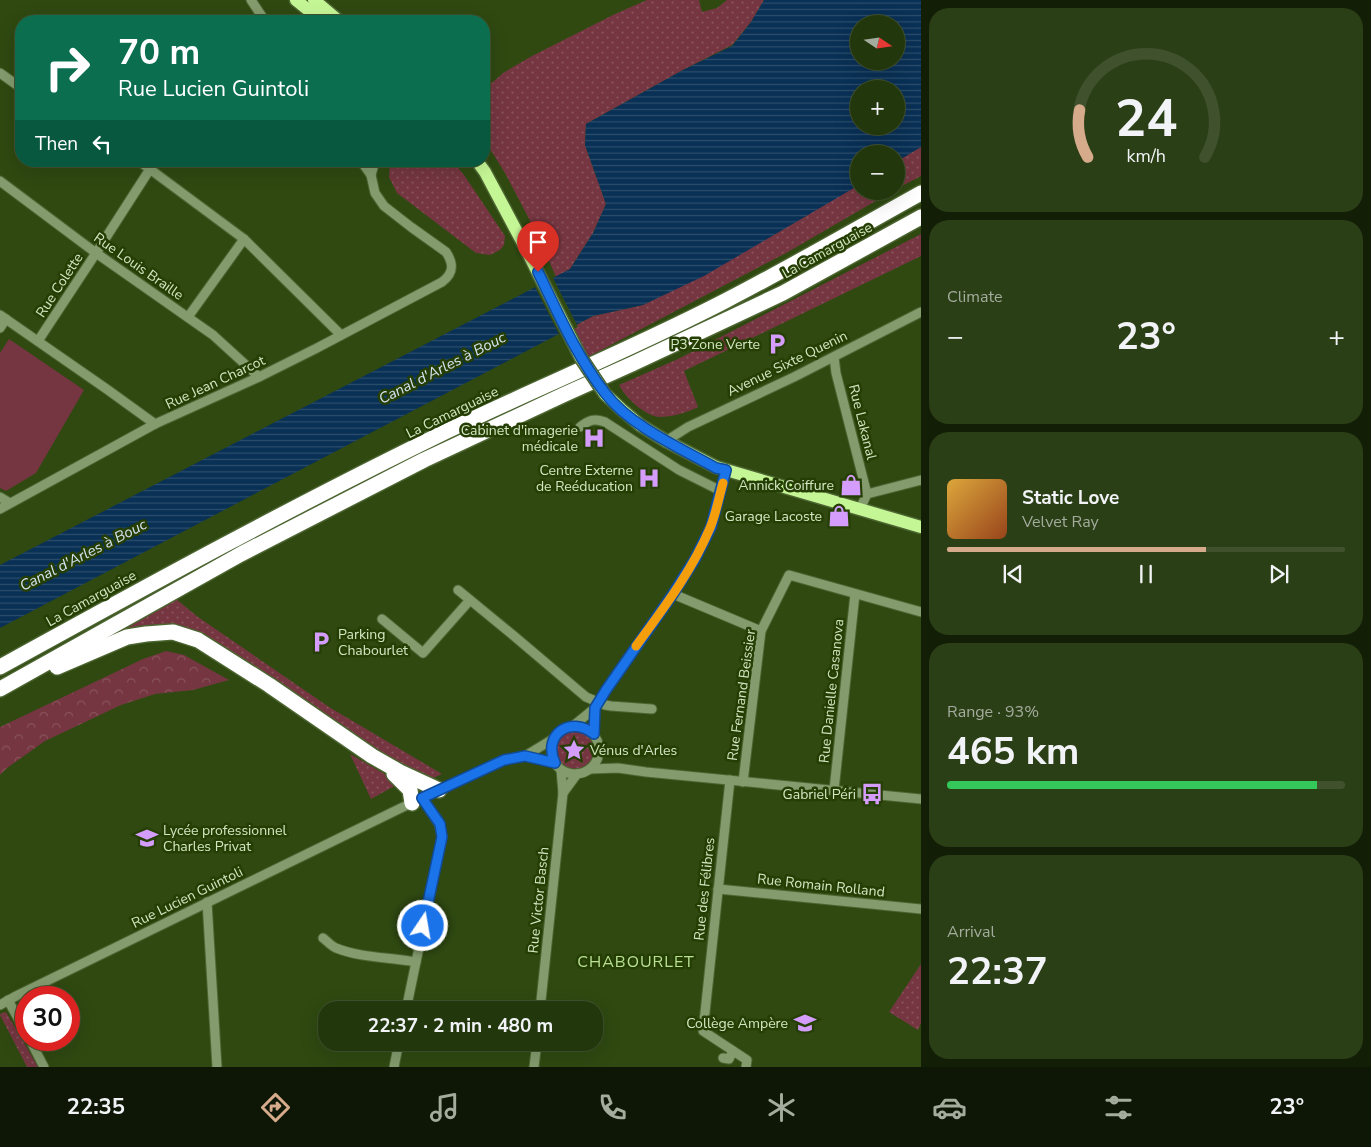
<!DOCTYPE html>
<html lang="en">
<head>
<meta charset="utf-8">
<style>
	:root { --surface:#23370d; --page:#2b3f16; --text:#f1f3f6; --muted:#a3ac9d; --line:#40512e; --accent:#d6ab8b }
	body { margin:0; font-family:"Nunito Sans",sans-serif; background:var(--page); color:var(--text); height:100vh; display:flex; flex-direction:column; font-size:19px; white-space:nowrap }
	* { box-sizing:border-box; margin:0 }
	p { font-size:16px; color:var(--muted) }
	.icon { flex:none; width:28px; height:28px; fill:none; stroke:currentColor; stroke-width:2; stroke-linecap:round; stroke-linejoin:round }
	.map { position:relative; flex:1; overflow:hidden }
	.sheet { display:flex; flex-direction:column; gap:8px; padding:8px; background:#131e07; width:450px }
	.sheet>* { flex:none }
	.guide { position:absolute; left:15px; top:15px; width:475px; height:152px; border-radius:20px; box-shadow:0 5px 20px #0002,0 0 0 1px var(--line); background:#0b6e4f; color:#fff; overflow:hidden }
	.needle { width:32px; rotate:103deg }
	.fabs { position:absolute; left:850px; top:15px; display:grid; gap:10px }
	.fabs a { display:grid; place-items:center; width:55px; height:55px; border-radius:50%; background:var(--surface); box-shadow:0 5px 20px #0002,0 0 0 1px var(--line); font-size:25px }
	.speed { position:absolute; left:15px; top:986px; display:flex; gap:10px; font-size:25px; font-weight:700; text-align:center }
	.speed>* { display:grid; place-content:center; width:65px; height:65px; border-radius:50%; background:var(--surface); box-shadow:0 5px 20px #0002,0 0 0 1px var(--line); line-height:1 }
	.speed .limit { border:8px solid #d22; background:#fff; color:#111 }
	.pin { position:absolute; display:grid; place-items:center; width:42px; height:42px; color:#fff; margin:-51px -21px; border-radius:50% 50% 50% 0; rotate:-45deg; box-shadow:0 0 5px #0007 }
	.pin .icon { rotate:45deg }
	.me { position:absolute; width:55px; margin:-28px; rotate:12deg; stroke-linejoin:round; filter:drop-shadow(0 0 4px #0008) }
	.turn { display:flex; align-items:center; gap:18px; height:105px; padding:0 20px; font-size:22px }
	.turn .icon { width:65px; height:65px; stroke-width:2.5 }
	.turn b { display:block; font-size:35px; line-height:42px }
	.then { display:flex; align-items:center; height:48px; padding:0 20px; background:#0003; gap:10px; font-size:19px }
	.big { font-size:38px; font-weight:700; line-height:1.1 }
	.sheet .widget { flex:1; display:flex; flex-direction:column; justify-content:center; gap:8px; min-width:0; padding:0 18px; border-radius:20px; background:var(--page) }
	.sheet .dial { align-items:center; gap:0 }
	.dial svg { height:130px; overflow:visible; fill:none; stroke:var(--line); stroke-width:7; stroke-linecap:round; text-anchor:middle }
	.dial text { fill:var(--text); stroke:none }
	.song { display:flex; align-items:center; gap:15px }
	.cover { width:60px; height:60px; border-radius:8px; background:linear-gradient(135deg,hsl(40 70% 55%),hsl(20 70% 35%)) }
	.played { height:5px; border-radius:2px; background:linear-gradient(90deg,var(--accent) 65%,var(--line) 65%) }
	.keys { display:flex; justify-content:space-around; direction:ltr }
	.heat { display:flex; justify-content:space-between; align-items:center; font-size:28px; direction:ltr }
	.charge { height:8px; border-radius:4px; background:linear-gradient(90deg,#34c759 93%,var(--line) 0) }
	.trip { position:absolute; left:318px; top:1001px; width:285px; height:50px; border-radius:20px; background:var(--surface); box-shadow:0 5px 20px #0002,0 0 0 1px var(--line); font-weight:700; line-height:50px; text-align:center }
	.dock { display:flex; height:80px; justify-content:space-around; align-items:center; background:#0e1605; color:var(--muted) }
	.dock .icon { width:35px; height:35px }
	.dock .current { color:var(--accent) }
	.dock b { font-size:22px; color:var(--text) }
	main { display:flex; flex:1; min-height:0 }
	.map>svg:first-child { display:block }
	.grass { fill:url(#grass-dots) }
	.forest { fill:url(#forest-crowns) }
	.pitch { fill:#753641 }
	.water { fill:url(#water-rules); fill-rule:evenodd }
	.pier { fill:#2f4911 }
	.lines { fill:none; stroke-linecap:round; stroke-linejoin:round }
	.minor-casing { stroke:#4c6531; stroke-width:11 }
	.major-casing { stroke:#4c6531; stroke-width:15 }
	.highway-casing { stroke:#4c6531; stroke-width:18 }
	.minor { stroke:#839b6d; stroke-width:9 }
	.major { stroke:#c5f696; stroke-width:12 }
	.highway { stroke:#fff; stroke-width:15 }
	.major-bridge-casing { stroke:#4c6531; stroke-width:15; stroke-linecap:butt }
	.major-bridge { stroke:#c5f696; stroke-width:12 }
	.route-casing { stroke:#114b97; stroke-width:12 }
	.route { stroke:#1a73e8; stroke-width:9 }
	.slow { stroke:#f59e0b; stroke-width:9 }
	.labels { text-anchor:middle; stroke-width:5; stroke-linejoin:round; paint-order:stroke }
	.street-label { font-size:14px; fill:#d2e6c1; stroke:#253e04 }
	.poi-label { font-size:14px; fill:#d2e6c1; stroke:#253e04; text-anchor:end }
	.water-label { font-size:15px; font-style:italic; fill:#d5e3f2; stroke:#253e04 }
	.quarter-label { font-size:16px; letter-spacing:1px; fill:#b9e095; stroke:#253e04 }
</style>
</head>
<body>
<main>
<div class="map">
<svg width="921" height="1067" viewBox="0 0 921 1067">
	<defs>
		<pattern id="grass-dots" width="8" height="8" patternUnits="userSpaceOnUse" patternTransform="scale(1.25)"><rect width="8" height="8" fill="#753641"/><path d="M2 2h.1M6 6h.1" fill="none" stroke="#88535b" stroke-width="1.8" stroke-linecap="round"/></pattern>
		<pattern id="forest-crowns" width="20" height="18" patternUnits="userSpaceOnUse" patternTransform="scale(1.25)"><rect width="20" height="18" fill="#753641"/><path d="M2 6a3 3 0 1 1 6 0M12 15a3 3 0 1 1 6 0" fill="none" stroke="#88535b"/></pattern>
		<pattern id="water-rules" width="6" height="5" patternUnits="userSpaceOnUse" patternTransform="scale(1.25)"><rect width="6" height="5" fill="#093055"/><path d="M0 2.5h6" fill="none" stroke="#2c4e6c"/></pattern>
	</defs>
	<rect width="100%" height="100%" fill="#2f4911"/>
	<g class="grass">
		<path d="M647,0H699L702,12L717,8L727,0H764L751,22L732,45L683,70L586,124L585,145L606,204L593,233L570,269L556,277L538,236L505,173L484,139V90L503,73L532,56L615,14Z"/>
		<path d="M921,146V176L896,189V162Z"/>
		<path d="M394,161H452L464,175L505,236L504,245L500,250L490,255L476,253L397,193L389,177L390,165Z"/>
		<path d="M859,184V191H893L786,253L588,357L572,327L593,316L643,305Z"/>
		<path d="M921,234V256L684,371L698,407C686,413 672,417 659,417C645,416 625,397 619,385L678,359Z"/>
		<path d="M176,599L198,617L329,707L442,774L433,778H424L393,761L322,712L241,659L212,640L192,630L159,624L125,631L123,627Z"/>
		<circle cx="575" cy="750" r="19"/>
		<path d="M350,754L400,783L371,799Z"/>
		<path d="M921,964V1023L918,1030L889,1012Z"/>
		<path d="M6,1012L38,1067H27L0,1015V1014Z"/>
	</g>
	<path class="forest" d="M166,651L184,655L229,680L193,690L155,694L121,705L45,741L7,768L0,775V727L143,659Z"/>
	<path class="pitch" d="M9,339L84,390L36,473L6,491L0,488V353Z"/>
	<path class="water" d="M764,0H921V147L896,162V154H859V185L704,276L643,305L593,316L0,628V565L570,269L593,233L606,204L585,145L586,124L683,70L732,46L751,22ZM859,24H896V61H859ZM859,89H896V126H859Z"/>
	<path class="pier" d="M552,276L578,327L560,336L534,285Z"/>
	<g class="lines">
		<g class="minor-casing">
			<g id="minor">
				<path d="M251,0L265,21"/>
				<path d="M0,73L21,88"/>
				<path d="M139,161L244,239L341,335"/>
				<path d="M361,161L371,175"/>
				<path d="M0,181L96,253L213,335L259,377"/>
				<path d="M0,315L108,390L155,424"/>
				<path d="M188,317L244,239"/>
				<path d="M0,328L6,319"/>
				<path d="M38,341L96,253L150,169"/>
				<path d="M834,357L836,373L867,494"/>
				<path d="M580,427C589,420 594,418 605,422L679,470L721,491"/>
				<path d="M666,441L688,427L794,377L921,312"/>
				<path d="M0,497L10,503"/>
				<path d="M0,509L155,424L259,377L317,348L442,282C454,273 454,264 446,252L411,227L384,206L375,193L371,175L375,161"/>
				<path d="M860,509L867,494L921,480"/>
				<path d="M458,590L514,636L586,697L605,705L611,706L652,709"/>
				<path d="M673,594L761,631"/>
				<path d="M382,619L423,653L470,600"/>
				<circle cx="575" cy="750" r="24"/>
				<path d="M573,726L595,708L606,690L673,594L695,559L711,527L726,470"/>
				<path d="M594,734L595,708"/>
				<path d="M525,756L555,763"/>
				<path d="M591,769L618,768L646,772L921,799"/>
				<path d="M730,780L703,1031L747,1060L746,1067"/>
				<path d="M743,782L761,631L789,575L921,612"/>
				<path d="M834,790L855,594"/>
				<path d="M563,793L577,774"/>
				<path d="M718,889L921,909"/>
				<path d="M207,902L217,1067"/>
				<path d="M323,938C327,941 331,946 336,948C361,958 389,957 416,962"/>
				<path d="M8,1000L26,1033"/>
				<path d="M0,1005L16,996L401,808L504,760L525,756L553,739"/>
				<path d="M406,1010L442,837L439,824L422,798"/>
				<path d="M540,1010L563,793L561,770"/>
				<path d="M30,1040L44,1067"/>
				<path d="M723,1058L729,1059L733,1051"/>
				<path d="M394,1067L399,1042"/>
				<path d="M534,1067L537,1042"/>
			</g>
		</g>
		<g class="major-casing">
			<g id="major">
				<path d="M296,0L322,21"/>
				<path d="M314,0L339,21"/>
				<path d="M477,161L485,172L525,247"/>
				<path d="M640,425L666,441L716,467L921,527"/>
			</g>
		</g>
		<g class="highway-casing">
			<g id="highway">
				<path d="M0,667C147,586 295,505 447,431C539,387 634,348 725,301C791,267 856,229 921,193"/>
				<path d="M57,667L127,637L146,634L173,632L198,640L269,685L372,756L400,772L439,790"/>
				<path d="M0,689L241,554L424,460L563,395L632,364L783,293L921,217"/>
				<path d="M394,774L410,790L412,803"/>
			</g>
		</g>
		<use href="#minor" class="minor"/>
		<use href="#major" class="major"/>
		<use href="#highway" class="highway"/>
		<g class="major-bridge-casing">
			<path id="major-bridge" d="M525,247L581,358L605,394L621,409L640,425"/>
		</g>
		<use href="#major-bridge" class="major-bridge"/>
	</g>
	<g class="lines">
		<g class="route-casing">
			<path id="route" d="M423,926L442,837L440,824L422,798L504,760L525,756L555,763C542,735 570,715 594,734L595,708L606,690L673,594L695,559L711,527L726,470L716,468C680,448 630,426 605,393C577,357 558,313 538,272"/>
		</g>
		<use href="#route" class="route"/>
		<path class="slow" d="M636,646C663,609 692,571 710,528C716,514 719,497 723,483"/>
	</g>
	<defs>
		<g id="parking-bare" transform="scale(1.725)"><path d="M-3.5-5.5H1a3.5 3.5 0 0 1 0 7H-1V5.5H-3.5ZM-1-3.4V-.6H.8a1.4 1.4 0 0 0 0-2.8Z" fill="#d49cfb" stroke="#253e04" stroke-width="2.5" paint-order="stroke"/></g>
		<g id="hospital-bare" transform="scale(1.725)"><path d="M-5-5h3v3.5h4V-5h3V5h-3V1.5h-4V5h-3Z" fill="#d49cfb" stroke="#253e04" stroke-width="2.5" paint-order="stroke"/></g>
		<g id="shop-bare" transform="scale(1.725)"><path d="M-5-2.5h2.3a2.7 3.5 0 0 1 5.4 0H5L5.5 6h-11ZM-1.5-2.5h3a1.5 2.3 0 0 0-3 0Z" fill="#d49cfb" stroke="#253e04" stroke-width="2.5" paint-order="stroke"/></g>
		<g id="sight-bare" transform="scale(1.725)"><path d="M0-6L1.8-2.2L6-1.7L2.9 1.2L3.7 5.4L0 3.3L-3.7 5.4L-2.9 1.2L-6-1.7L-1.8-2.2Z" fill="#d49cfb" stroke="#253e04" stroke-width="2.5" paint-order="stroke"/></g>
		<g id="bus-bare" transform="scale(1.725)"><path d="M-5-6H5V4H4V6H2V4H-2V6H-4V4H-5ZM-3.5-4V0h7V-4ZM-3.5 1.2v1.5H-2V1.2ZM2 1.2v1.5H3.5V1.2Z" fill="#d49cfb" stroke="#253e04" stroke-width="2.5" paint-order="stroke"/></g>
		<g id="school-bare" transform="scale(1.725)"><path d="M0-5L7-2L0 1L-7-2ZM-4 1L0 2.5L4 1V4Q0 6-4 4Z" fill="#d49cfb" stroke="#253e04" stroke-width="2.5" paint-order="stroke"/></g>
	</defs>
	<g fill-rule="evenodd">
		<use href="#parking-bare" x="777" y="344"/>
		<use href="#hospital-bare" x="594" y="438"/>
		<use href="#hospital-bare" x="649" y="478"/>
		<use href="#shop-bare" x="851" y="485"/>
		<use href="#shop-bare" x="839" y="516"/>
		<use href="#parking-bare" x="321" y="642"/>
		<use href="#sight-bare" x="574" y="750"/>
		<use href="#bus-bare" x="872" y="794"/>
		<use href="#school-bare" x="147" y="838"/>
		<use href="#school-bare" x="805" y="1023"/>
	</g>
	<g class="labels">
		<g class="street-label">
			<text transform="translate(827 250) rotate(-29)" y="5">La Camarguaise</text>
			<text transform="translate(139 266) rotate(35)" y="5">Rue Louis Braille</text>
			<text transform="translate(59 285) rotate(-57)" y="5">Rue Colette</text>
			<text transform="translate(787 363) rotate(-26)" y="5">Avenue Sixte Quenin</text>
			<text transform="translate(215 382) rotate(-25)" y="5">Rue Jean Charcot</text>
			<text transform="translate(452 412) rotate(-26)" y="5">La Camarguaise</text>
			<text transform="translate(863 422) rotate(76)" y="5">Rue Lakanal</text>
			<text transform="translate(91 598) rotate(-29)" y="5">La Camarguaise</text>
			<text transform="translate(831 691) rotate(-84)" y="5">Rue Danielle Casanova</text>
			<text transform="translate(741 695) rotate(-82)" y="5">Rue Fernand Beissier</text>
			<text transform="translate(821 885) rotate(6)" y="5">Rue Romain Rolland</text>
			<text transform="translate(704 889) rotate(-84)" y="5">Rue des Félibres</text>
			<text transform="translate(187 897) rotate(-26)" y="5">Rue Lucien Guintoli</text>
			<text transform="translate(538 900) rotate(-84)" y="5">Rue Victor Basch</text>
		</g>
		<g class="poi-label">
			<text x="760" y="349">P3 Zone Verte</text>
			<text x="578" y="435">Cabinet d'imagerie<tspan x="578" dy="16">médicale</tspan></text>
			<text x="633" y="475">Centre Externe<tspan x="633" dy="16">de Reéducation</tspan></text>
			<text x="834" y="490">Annick Coiffure</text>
			<text x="822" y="521">Garage Lacoste</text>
			<text x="338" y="639" text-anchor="start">Parking<tspan x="338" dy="16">Chabourlet</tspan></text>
			<text x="590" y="755" text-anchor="start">Vénus d'Arles</text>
			<text x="856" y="799">Gabriel Péri</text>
			<text x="163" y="835" text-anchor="start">Lycée professionnel<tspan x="163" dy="16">Charles Privat</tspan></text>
			<text x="788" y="1028">Collège Ampère</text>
		</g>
		<g class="water-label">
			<text transform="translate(442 368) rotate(-27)" y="5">Canal d'Arles à Bouc</text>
			<text transform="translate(83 555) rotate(-27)" y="5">Canal d'Arles à Bouc</text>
		</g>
		<g class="quarter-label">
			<text x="636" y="967">CHABOURLET</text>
		</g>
	</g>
</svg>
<div class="fabs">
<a><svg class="needle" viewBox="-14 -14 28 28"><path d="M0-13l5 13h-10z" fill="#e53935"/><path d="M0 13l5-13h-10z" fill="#a3ac9d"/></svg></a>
<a>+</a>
<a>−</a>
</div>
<div class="speed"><div class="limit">30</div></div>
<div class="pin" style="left:538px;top:272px;background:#d93025"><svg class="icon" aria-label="arrive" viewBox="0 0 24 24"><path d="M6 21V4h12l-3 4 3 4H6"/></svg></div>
<svg class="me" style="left:423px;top:926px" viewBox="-20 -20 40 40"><circle r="17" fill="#1a73e8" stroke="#fff" stroke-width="3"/><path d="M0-11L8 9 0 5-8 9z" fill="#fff"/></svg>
<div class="trip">22:37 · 2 min · 480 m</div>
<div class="guide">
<div class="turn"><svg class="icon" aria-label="right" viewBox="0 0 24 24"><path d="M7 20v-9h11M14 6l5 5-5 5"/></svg><div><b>70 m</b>Rue Lucien Guintoli</div></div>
<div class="then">Then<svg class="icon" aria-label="left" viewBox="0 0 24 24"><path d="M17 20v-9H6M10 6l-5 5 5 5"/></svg></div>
</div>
</div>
<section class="sheet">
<div class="widget dial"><svg viewBox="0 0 100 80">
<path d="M14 69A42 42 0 1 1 86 69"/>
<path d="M14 69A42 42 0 0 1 9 40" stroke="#d6ab8b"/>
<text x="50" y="56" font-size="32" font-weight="700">24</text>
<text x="50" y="72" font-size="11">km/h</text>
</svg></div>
<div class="widget"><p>Climate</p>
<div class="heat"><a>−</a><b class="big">23°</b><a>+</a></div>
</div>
<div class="widget">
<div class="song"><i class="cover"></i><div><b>Static Love</b><p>Velvet Ray</p></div></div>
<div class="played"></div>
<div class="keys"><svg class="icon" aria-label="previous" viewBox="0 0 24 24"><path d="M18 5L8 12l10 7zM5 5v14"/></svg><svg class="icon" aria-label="pause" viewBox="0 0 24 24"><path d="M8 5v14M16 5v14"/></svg><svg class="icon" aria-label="next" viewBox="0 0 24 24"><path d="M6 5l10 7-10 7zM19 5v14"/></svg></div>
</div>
<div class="widget"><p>Range · 93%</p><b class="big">465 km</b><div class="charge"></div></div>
<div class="widget"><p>Arrival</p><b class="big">22:37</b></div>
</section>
</main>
<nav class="dock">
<b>22:35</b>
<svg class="icon current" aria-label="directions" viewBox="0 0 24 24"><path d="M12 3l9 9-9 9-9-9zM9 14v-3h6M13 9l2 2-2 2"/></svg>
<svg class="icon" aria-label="music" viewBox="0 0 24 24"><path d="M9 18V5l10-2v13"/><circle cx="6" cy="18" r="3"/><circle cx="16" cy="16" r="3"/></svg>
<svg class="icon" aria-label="phone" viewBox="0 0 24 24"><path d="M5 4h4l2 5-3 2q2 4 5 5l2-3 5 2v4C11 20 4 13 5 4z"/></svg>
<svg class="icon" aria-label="climate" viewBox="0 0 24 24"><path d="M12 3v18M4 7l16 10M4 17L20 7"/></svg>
<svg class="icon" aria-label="car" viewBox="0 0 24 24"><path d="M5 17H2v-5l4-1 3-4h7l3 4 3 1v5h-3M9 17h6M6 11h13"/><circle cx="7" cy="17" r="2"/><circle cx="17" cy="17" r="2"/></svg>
<svg class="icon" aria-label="filters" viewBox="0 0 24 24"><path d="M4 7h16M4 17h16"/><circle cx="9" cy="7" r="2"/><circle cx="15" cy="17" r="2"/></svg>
<b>23°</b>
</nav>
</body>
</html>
